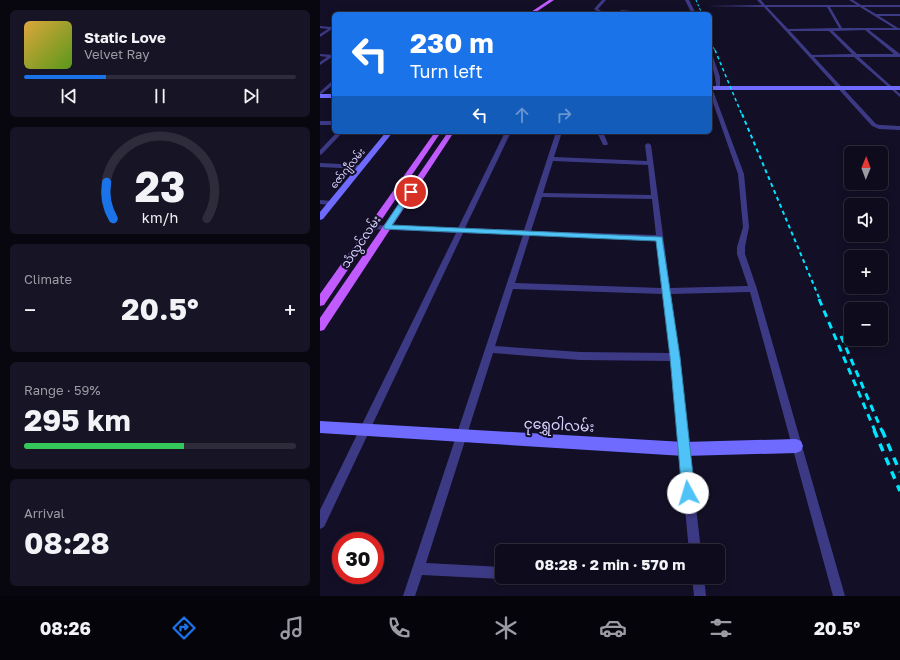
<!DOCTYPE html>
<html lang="en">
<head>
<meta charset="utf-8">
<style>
	:root { --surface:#0e0b1c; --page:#171425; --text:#f1f3f6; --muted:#9b9ba3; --line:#2e2b3b; --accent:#1a73e8 }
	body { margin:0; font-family:"Golos Text","Noto Sans Myanmar",sans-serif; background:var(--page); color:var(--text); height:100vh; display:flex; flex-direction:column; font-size:15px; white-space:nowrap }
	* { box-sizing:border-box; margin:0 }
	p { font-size:13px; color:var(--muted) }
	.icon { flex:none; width:22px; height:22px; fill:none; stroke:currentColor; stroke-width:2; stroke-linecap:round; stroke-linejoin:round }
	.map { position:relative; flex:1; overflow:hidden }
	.panel { display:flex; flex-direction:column; gap:10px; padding:10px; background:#08060f; width:320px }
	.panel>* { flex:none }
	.top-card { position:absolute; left:12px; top:12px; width:380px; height:122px; border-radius:6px; box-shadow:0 2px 10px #0003,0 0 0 1px var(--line); background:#1a73e8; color:#fff; overflow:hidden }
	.needle { width:26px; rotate:1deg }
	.tools { position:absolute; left:524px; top:146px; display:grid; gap:8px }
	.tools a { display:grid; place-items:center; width:44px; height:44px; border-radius:6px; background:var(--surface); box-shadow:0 2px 10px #0003,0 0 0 1px var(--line); font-size:20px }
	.speed { position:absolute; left:12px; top:532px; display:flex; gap:8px; font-size:20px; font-weight:700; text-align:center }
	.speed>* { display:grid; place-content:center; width:52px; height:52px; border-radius:50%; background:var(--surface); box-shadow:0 2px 10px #0003,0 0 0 1px var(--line); line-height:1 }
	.speed .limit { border:6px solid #d22; background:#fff; color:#111 }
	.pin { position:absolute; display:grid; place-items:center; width:34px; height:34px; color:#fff; margin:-17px; border:2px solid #fff; border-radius:50%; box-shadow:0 1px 4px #0007 }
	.me { position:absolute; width:44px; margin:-22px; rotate:354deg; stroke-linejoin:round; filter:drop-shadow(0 0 3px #0008) }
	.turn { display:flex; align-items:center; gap:14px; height:84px; padding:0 12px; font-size:18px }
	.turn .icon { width:52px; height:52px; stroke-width:2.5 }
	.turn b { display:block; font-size:28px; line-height:34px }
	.lanes { display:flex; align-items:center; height:38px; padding:0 12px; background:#0003; justify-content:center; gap:20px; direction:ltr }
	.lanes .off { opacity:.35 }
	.big { font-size:30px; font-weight:700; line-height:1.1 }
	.panel .widget { flex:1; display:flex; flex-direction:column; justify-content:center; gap:6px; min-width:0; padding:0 14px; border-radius:6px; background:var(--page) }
	.panel .dial { align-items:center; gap:0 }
	.dial svg { height:104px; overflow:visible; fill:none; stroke:var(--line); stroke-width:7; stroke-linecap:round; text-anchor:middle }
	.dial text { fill:var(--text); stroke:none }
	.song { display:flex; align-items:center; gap:12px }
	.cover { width:48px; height:48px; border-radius:6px; background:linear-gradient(135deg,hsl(40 70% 55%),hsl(90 70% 35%)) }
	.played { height:4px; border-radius:2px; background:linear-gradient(90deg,var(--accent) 30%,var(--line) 30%) }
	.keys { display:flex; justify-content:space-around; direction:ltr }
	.heat { display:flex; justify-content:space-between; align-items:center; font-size:22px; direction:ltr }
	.charge { height:6px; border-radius:3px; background:linear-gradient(90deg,#34c759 59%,var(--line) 0) }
	.trip { position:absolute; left:175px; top:544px; width:230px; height:40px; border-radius:6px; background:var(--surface); box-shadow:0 2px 10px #0003,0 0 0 1px var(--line); font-weight:700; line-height:40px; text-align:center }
	.menu { display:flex; height:64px; justify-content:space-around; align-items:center; background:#06040b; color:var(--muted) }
	.menu .icon { width:28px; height:28px }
	.menu .selected { color:var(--accent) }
	.menu b { font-size:18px; color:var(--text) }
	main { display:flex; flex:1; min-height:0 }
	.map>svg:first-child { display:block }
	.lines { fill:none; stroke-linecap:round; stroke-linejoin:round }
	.street { fill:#3d3a85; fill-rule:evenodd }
	.secondary { fill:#6f6bff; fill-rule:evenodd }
	.primary { fill:#c25bff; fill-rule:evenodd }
	.rail-far4 { stroke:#00e5ff; stroke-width:1; stroke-dasharray:2.5 2; stroke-linecap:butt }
	.rail-far3 { stroke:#00e5ff; stroke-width:1.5; stroke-dasharray:3.5 3; stroke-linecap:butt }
	.rail-far2 { stroke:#00e5ff; stroke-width:2; stroke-dasharray:4 3.5; stroke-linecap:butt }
	.rail-far1 { stroke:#00e5ff; stroke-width:3; stroke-dasharray:7 5.5; stroke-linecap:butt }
	.rail { stroke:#00e5ff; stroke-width:3.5; stroke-dasharray:8 7; stroke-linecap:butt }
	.route { fill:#4fc3f7; stroke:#337fa1 }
	.labels { text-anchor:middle; stroke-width:4; stroke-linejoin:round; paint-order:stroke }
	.far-street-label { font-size:10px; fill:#d9d4ff; stroke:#130f26 }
	.street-label { font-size:12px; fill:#d9d4ff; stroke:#130f26 }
	.near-street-label { font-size:14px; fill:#d9d4ff; stroke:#130f26 }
</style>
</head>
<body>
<main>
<section class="panel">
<div class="widget">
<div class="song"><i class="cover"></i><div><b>Static Love</b><p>Velvet Ray</p></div></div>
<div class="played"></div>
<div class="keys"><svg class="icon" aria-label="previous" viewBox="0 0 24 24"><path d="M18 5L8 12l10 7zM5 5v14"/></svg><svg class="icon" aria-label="pause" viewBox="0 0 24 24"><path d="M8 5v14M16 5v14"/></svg><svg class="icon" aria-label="next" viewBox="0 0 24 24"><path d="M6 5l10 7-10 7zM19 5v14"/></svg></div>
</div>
<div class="widget dial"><svg viewBox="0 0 100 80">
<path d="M14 69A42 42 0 1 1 86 69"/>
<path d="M14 69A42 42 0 0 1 9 41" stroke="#1a73e8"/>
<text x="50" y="56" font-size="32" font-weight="700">23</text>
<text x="50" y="72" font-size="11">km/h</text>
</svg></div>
<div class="widget"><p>Climate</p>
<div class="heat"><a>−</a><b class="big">20.5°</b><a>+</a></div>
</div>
<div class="widget"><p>Range · 59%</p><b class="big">295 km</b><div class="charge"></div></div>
<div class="widget"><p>Arrival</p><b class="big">08:28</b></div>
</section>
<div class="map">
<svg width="580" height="596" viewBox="0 0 580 596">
	<rect width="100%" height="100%" fill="#130f26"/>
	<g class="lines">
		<g class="street">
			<path d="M282,0H286L278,9L286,14H282L274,9Z"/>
			<path d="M365,0H369L376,14H372Z"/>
			<path d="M437,0H441L445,5H537L529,0H533L541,5H580V7H544L556,14H580V16H559L578,28H580V30H549L580,54V57H539L580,94V97L534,57H494L556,124L560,125L580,126V130L559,129L552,126L444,7L386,6L442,5ZM447,7H507L519,28L468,29ZM510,7H540L574,28H522ZM545,30L574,54H537L513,31ZM470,31H509L532,54L492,55Z"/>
			<path d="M301,10L332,13L334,14L300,12Z"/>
			<path d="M0,26L11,27L12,29L0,37V34L8,29L0,28Z"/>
			<path d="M390,53L392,54L400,77V88L396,87C396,73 390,65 390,53Z"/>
			<path d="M0,54L14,55V57H12L0,65V62L7,57L0,56Z"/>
			<path d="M12,81H14V84L0,95V92Z"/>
			<path d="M390,87L392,88L424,174L429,227L425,247V254L437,289L525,596H513L430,292L351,294L359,357L381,551H369L351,361L260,360L173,353L106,563L182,567V577H187L182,579L102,575L95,596H83L203,235L143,233L4,527L0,529V510L136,233L52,229L49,227L52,225L138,228L185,132H191L145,228L204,230L236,132H242L234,157L327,161L325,145L328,143L331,145L350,288L428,286L417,254V247L423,227L418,174L390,94ZM233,161L328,165L331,195L223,193ZM222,197L332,199L336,235L211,231ZM210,235L337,240L342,288L195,283ZM193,289L343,294L350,353L260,352L175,346Z"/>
			<rect x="0" y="121" width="14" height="4"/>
			<path d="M17,132H23L2,154L0,155V150Z"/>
			<path d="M277,132H283L288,144L287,145H283Z"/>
			<path d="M0,163L41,165L44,167L41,169L0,167Z"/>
			<path d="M0,200L12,201L15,203L12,205L0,204Z"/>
			<path d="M372,577H384L386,596H374Z"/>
		</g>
		<g class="secondary">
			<rect x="390" y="86" width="190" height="4"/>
			<rect x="0" y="94" width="14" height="4"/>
			<path d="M66,132H73L3,219L0,220V212Z"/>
			<path d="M0,421L364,442L476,439L481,441L483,446L481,451L476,453L364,456L0,433Z"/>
		</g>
		<g class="primary">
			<path d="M229,0H234L213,14H208Z"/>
			<path d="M115,132H121L4,305L0,306V294Z"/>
			<path d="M128,132H134L4,330L0,331V318Z"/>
		</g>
		<g class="rail-far4">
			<path d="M376,0L382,14"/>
			<path d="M390,39L395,51"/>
		</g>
		<path class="rail-far3" d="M395,50L422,115"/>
		<path class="rail-far2" d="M422,114L500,300"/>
		<g class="rail-far1">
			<path d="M499,299L555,431"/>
			<path d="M521,336L562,431"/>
		</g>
		<g class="rail">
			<path d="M554,430L580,491"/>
			<path d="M562,430L580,472"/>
		</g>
	</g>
	<path class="route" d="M88,190H93L94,192L72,225L342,237L360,357L375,493L373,497L368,499L364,497L362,493L350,357L336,241L64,229V226Z"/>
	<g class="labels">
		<g class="far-street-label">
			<text transform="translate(27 168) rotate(-51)" y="4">ဇော်ဂျီလမ်း</text>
		</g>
		<g class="street-label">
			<text transform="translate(41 242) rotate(-56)" y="4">သံလွင်လမ်း</text>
		</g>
		<g class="near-street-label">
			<text transform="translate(239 425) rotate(3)" y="5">ငုရွှေဝါလမ်း</text>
		</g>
	</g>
</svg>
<div class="tools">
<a><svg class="needle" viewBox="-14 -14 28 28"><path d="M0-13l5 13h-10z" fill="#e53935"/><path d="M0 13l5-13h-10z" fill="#9b9ba3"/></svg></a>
<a><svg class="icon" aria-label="sound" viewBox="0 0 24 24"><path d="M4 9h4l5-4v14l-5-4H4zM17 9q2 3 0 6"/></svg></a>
<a>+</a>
<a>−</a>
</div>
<div class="speed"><div class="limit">30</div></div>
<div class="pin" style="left:91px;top:192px;background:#d93025"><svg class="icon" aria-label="arrive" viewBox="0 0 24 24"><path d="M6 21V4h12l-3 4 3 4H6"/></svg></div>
<svg class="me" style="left:368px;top:493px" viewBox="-20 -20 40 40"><circle r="19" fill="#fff"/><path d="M0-13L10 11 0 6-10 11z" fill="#4fc3f7"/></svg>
<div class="trip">08:28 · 2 min · 570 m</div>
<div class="top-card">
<div class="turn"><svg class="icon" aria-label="left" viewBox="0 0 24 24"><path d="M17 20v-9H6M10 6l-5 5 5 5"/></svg><div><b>230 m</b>Turn left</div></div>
<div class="lanes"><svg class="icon" aria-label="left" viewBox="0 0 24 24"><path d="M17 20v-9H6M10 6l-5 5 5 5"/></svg><svg class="icon off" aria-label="ahead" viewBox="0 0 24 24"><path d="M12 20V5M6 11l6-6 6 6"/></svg><svg class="icon off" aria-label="right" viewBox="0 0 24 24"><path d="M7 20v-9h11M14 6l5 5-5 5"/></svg></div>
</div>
</div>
</main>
<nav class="menu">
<b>08:26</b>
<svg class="icon selected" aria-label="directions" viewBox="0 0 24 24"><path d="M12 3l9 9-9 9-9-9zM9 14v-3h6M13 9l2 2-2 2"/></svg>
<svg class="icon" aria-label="music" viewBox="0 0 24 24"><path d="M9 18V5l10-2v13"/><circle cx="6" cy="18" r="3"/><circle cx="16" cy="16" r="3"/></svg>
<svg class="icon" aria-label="phone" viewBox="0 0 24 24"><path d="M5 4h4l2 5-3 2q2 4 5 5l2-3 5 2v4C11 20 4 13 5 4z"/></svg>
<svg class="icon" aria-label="climate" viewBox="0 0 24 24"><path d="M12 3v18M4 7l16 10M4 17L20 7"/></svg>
<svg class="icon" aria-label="car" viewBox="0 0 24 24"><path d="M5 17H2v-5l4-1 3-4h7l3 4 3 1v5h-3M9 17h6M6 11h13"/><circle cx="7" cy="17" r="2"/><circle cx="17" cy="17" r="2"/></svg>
<svg class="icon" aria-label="filters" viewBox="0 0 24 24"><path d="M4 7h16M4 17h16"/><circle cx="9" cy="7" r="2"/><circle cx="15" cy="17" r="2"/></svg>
<b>20.5°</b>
</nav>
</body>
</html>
